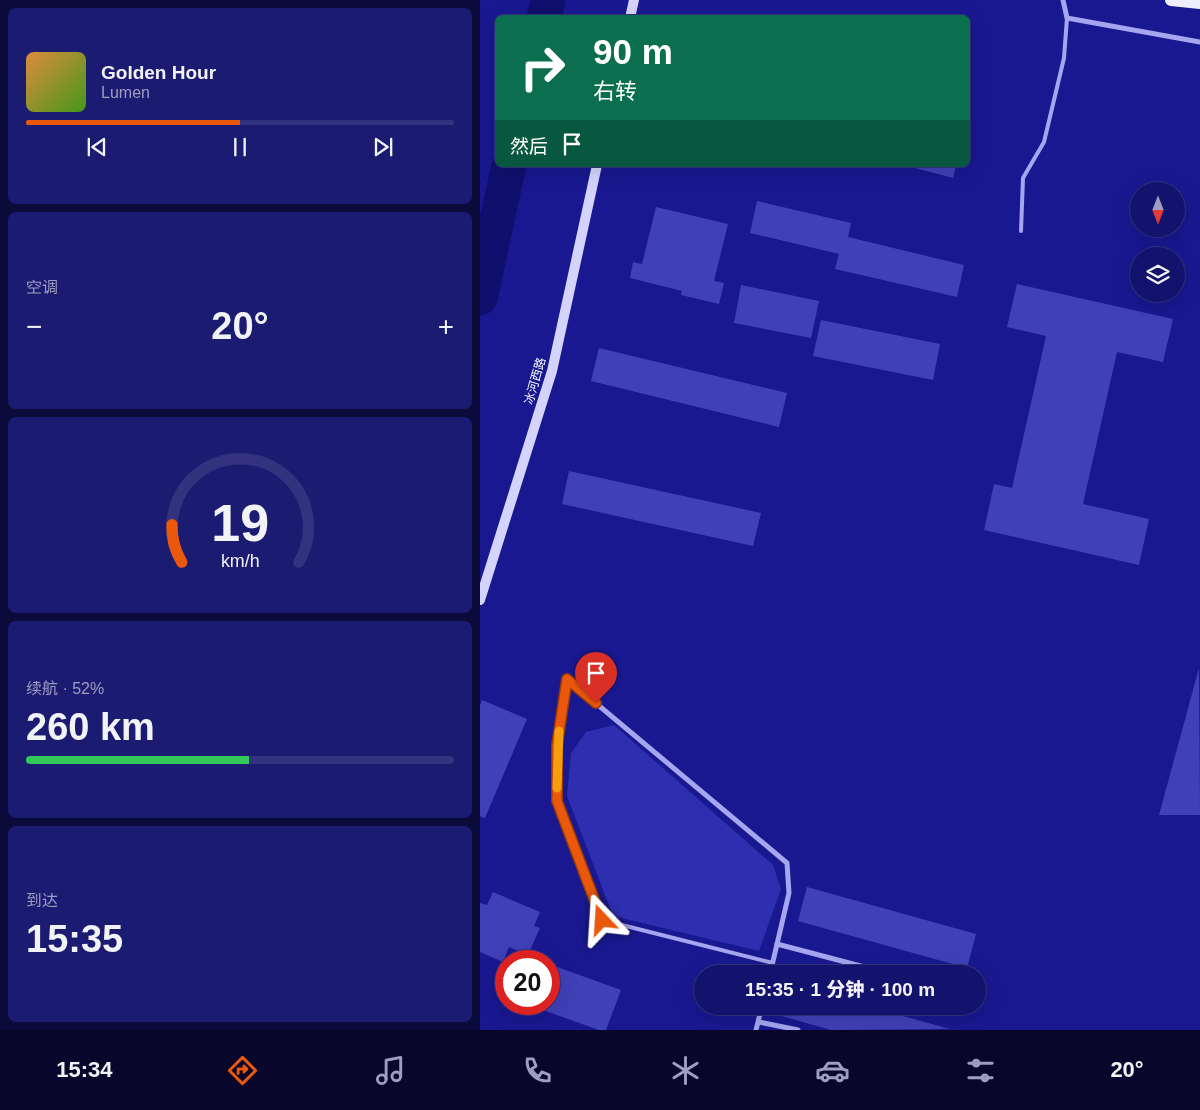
<!DOCTYPE html>
<html lang="zh">
<head>
<meta charset="utf-8">
<style>
	:root { --surface:#13126c; --page:#1c1b72; --text:#f1f3f6; --muted:#9d9ec2; --line:#32327f; --accent:#ea580c }
	body { margin:0; font-family:Helvetica,"Noto Sans SC",sans-serif; background:var(--page); color:var(--text); height:100vh; display:flex; flex-direction:column; font-size:19px; white-space:nowrap }
	* { box-sizing:border-box; margin:0 }
	p { font-size:16px; color:var(--muted) }
	.icon { flex:none; width:28px; height:28px; fill:none; stroke:currentColor; stroke-width:2; stroke-linecap:round; stroke-linejoin:round }
	.map { position:relative; flex:1; overflow:hidden }
	.side { display:flex; flex-direction:column; gap:8px; padding:8px; background:#0a0a3b; width:480px }
	.side>* { flex:none }
	.hud { position:absolute; left:15px; top:15px; width:475px; height:152px; border-radius:8px; box-shadow:0 5px 20px #0002,0 0 0 1px var(--line); background:#0b6e4f; color:#fff; overflow:hidden }
	.needle { width:32px; rotate:180deg }
	.tools { position:absolute; left:650px; top:182px; display:grid; gap:10px }
	.tools a { display:grid; place-items:center; width:55px; height:55px; border-radius:50%; background:var(--surface); box-shadow:0 5px 20px #0002,0 0 0 1px var(--line); font-size:25px }
	.speed { position:absolute; left:15px; top:950px; display:flex; gap:10px; font-size:25px; font-weight:700; text-align:center }
	.speed>* { display:grid; place-content:center; width:65px; height:65px; border-radius:50%; background:var(--surface); box-shadow:0 5px 20px #0002,0 0 0 1px var(--line); line-height:1 }
	.speed .limit { border:8px solid #d22; background:#fff; color:#111 }
	.pin { position:absolute; display:grid; place-items:center; width:42px; height:42px; color:#fff; margin:-51px -21px; border-radius:50% 50% 50% 0; rotate:-45deg; box-shadow:0 0 5px #0007 }
	.pin .icon { rotate:45deg }
	.me { position:absolute; width:55px; margin:-28px; rotate:340deg; stroke-linejoin:round; filter:drop-shadow(0 0 4px #0008) }
	.turn { display:flex; align-items:center; gap:18px; height:105px; padding:0 15px; font-size:22px }
	.turn .icon { width:65px; height:65px; stroke-width:2.5 }
	.turn b { display:block; font-size:35px; line-height:42px }
	.then { display:flex; align-items:center; height:48px; padding:0 15px; background:#0003; gap:10px; font-size:19px }
	.big { font-size:38px; font-weight:800; line-height:1.1 }
	.side .tile { flex:1; display:flex; flex-direction:column; justify-content:center; gap:8px; min-width:0; padding:0 18px; border-radius:8px; background:var(--page) }
	.side .dial { align-items:center; gap:0 }
	.dial svg { height:130px; overflow:visible; fill:none; stroke:var(--line); stroke-width:7; stroke-linecap:round; text-anchor:middle }
	.dial text { fill:var(--text); stroke:none }
	.song { display:flex; align-items:center; gap:15px }
	.cover { width:60px; height:60px; border-radius:8px; background:linear-gradient(135deg,hsl(30 70% 55%),hsl(100 70% 35%)) }
	.played { height:5px; border-radius:2px; background:linear-gradient(90deg,var(--accent) 50%,var(--line) 50%) }
	.keys { display:flex; justify-content:space-around; direction:ltr }
	.heat { display:flex; justify-content:space-between; align-items:center; font-size:28px; direction:ltr }
	.charge { height:8px; border-radius:4px; background:linear-gradient(90deg,#34c759 52%,var(--line) 0) }
	.trip { position:absolute; left:214px; top:965px; width:292px; height:50px; border-radius:25px; background:var(--surface); box-shadow:0 5px 20px #0002,0 0 0 1px var(--line); font-weight:800; line-height:50px; text-align:center }
	.tab-bar { display:flex; height:80px; justify-content:space-around; align-items:center; background:#08072b; color:var(--muted) }
	.tab-bar .icon { width:35px; height:35px }
	.tab-bar .active { color:var(--accent) }
	.tab-bar b { font-size:22px; color:var(--text) }
	main { display:flex; flex:1; min-height:0 }
	.map>svg:first-child { display:block }
	.green { fill:#2e2fb0 }
	.lines { fill:none; stroke-linecap:round; stroke-linejoin:round }
	.river { stroke:#110f6d; stroke-width:35 }
	.building { fill:#4040b8 }
	.service { stroke:#a5a6ef; stroke-width:4 }
	.minor { stroke:#a5a6ef; stroke-width:5 }
	.secondary { stroke:#d4d3fb; stroke-width:10 }
	.primary { stroke:#efeeff; stroke-width:12 }
	.route-casing { stroke:#983908; stroke-width:12 }
	.route { stroke:#ea580c; stroke-width:9 }
	.slow { stroke:#f59e0b; stroke-width:9 }
	.labels { text-anchor:middle; stroke-width:4; stroke-linejoin:round; paint-order:stroke }
	.street-label { font-size:12px; fill:#fff; stroke:#191890 }
</style>
</head>
<body>
<main>
<section class="side">
<div class="tile">
<div class="song"><i class="cover"></i><div><b>Golden Hour</b><p>Lumen</p></div></div>
<div class="played"></div>
<div class="keys"><svg class="icon" aria-label="previous" viewBox="0 0 24 24"><path d="M18 5L8 12l10 7zM5 5v14"/></svg><svg class="icon" aria-label="pause" viewBox="0 0 24 24"><path d="M8 5v14M16 5v14"/></svg><svg class="icon" aria-label="next" viewBox="0 0 24 24"><path d="M6 5l10 7-10 7zM19 5v14"/></svg></div>
</div>
<div class="tile"><p>空调</p>
<div class="heat"><a>−</a><b class="big">20°</b><a>+</a></div>
</div>
<div class="tile dial"><svg viewBox="0 0 100 80">
<path d="M14 69A42 42 0 1 1 86 69"/>
<path d="M14 69A42 42 0 0 1 8 46" stroke="#ea580c"/>
<text x="50" y="56" font-size="32" font-weight="700">19</text>
<text x="50" y="72" font-size="11">km/h</text>
</svg></div>
<div class="tile"><p>续航 · 52%</p><b class="big">260 km</b><div class="charge"></div></div>
<div class="tile"><p>到达</p><b class="big">15:35</b></div>
</section>
<div class="map">
<svg width="720" height="1030" viewBox="0 0 720 1030">
	<rect width="100%" height="100%" fill="#191890"/>
	<path class="green" d="M134,725L293,865L301,889L279,951L133,916L87,796L91,753L106,732Z"/>
	<g class="lines">
		<g class="river">
			<path d="M64,18L68,0"/>
			<path d="M0,298L29,165"/>
		</g>
	</g>
	<g class="building">
		<path d="M424,165H476L473,178Z"/>
		<path d="M277,201L371,223L368,237L484,265L477,297L355,269L359,254L270,233Z"/>
		<path d="M176,207L248,224L234,281L244,283L239,304L201,295L202,291L150,278L153,262L162,264Z"/>
		<path d="M537,284L693,319L683,362L637,352L603,504L669,519L659,565L504,530L514,484L532,488L566,336L527,327Z"/>
		<path d="M261,285L339,301L331,338L254,323Z"/>
		<path d="M341,320L460,344L453,380L333,356Z"/>
		<path d="M119,348L307,393L299,427L111,381Z"/>
		<path d="M89,471L281,513L273,546L82,504Z"/>
		<path d="M719,668L720,815H679Z"/>
		<path d="M2,700L47,719L5,818L0,816V705Z"/>
		<path d="M327,887L496,934L487,968L318,921Z"/>
		<path d="M13,892L60,912L54,926L60,928L48,955L29,947L23,962L0,952V903L7,905Z"/>
		<path d="M69,964L141,990L126,1030H119L46,1004H69Z"/>
		<path d="M293,1006H387L470,1029L351,1030L291,1013Z"/>
	</g>
	<g class="lines">
		<g class="service">
			<path d="M541,231L543,178L564,142L584,58L587,18"/>
			<path d="M87,679L77,745V801L122,920L293,963"/>
		</g>
		<g class="minor">
			<path d="M583,0L587,18L720,42"/>
			<path d="M87,679L307,863L309,893L290,974"/>
			<path d="M297,944L411,974"/>
			<path d="M498,996L500,997"/>
			<path d="M279,1022L318,1030"/>
			<path d="M276,1030L282,1006"/>
		</g>
		<g class="secondary">
			<path d="M150,18L154,0"/>
			<path d="M0,600L72,371L117,165"/>
		</g>
		<path class="primary" d="M691,0L720,3"/>
	</g>
	<g class="lines">
		<g class="route-casing">
			<path id="route" d="M116,703L87,679L77,745V801L122,920"/>
		</g>
		<use href="#route" class="route"/>
		<path class="slow" d="M77,788L79,731"/>
	</g>
	<g class="labels">
		<g class="street-label">
			<text transform="translate(55 381) rotate(-74)" y="4">冰河西路</text>
		</g>
	</g>
</svg>
<div class="tools">
<a><svg class="needle" viewBox="-14 -14 28 28"><path d="M0-13l5 13h-10z" fill="#e53935"/><path d="M0 13l5-13h-10z" fill="#9d9ec2"/></svg></a>
<a><svg class="icon" aria-label="layers" viewBox="0 0 24 24"><path d="M12 4l9 5-9 5-9-5zM3 14l9 5 9-5"/></svg></a>
</div>
<div class="speed"><div class="limit">20</div></div>
<div class="pin" style="left:116px;top:703px;background:#d93025"><svg class="icon" aria-label="arrive" viewBox="0 0 24 24"><path d="M6 21V4h12l-3 4 3 4H6"/></svg></div>
<svg class="me" style="left:122px;top:920px" viewBox="-20 -20 40 40"><path d="M0-17L14 15 0 8-14 15z" fill="#ea580c" stroke="#fff" stroke-width="4"/></svg>
<div class="trip">15:35 · 1 分钟 · 100 m</div>
<div class="hud">
<div class="turn"><svg class="icon" aria-label="right" viewBox="0 0 24 24"><path d="M7 20v-9h11M14 6l5 5-5 5"/></svg><div><b>90 m</b>右转</div></div>
<div class="then">然后<svg class="icon" aria-label="arrive" viewBox="0 0 24 24"><path d="M6 21V4h12l-3 4 3 4H6"/></svg></div>
</div>
</div>
</main>
<nav class="tab-bar">
<b>15:34</b>
<svg class="icon active" aria-label="directions" viewBox="0 0 24 24"><path d="M12 3l9 9-9 9-9-9zM9 14v-3h6M13 9l2 2-2 2"/></svg>
<svg class="icon" aria-label="music" viewBox="0 0 24 24"><path d="M9 18V5l10-2v13"/><circle cx="6" cy="18" r="3"/><circle cx="16" cy="16" r="3"/></svg>
<svg class="icon" aria-label="phone" viewBox="0 0 24 24"><path d="M5 4h4l2 5-3 2q2 4 5 5l2-3 5 2v4C11 20 4 13 5 4z"/></svg>
<svg class="icon" aria-label="climate" viewBox="0 0 24 24"><path d="M12 3v18M4 7l16 10M4 17L20 7"/></svg>
<svg class="icon" aria-label="car" viewBox="0 0 24 24"><path d="M5 17H2v-5l4-1 3-4h7l3 4 3 1v5h-3M9 17h6M6 11h13"/><circle cx="7" cy="17" r="2"/><circle cx="17" cy="17" r="2"/></svg>
<svg class="icon" aria-label="filters" viewBox="0 0 24 24"><path d="M4 7h16M4 17h16"/><circle cx="9" cy="7" r="2"/><circle cx="15" cy="17" r="2"/></svg>
<b>20°</b>
</nav>
</body>
</html>
